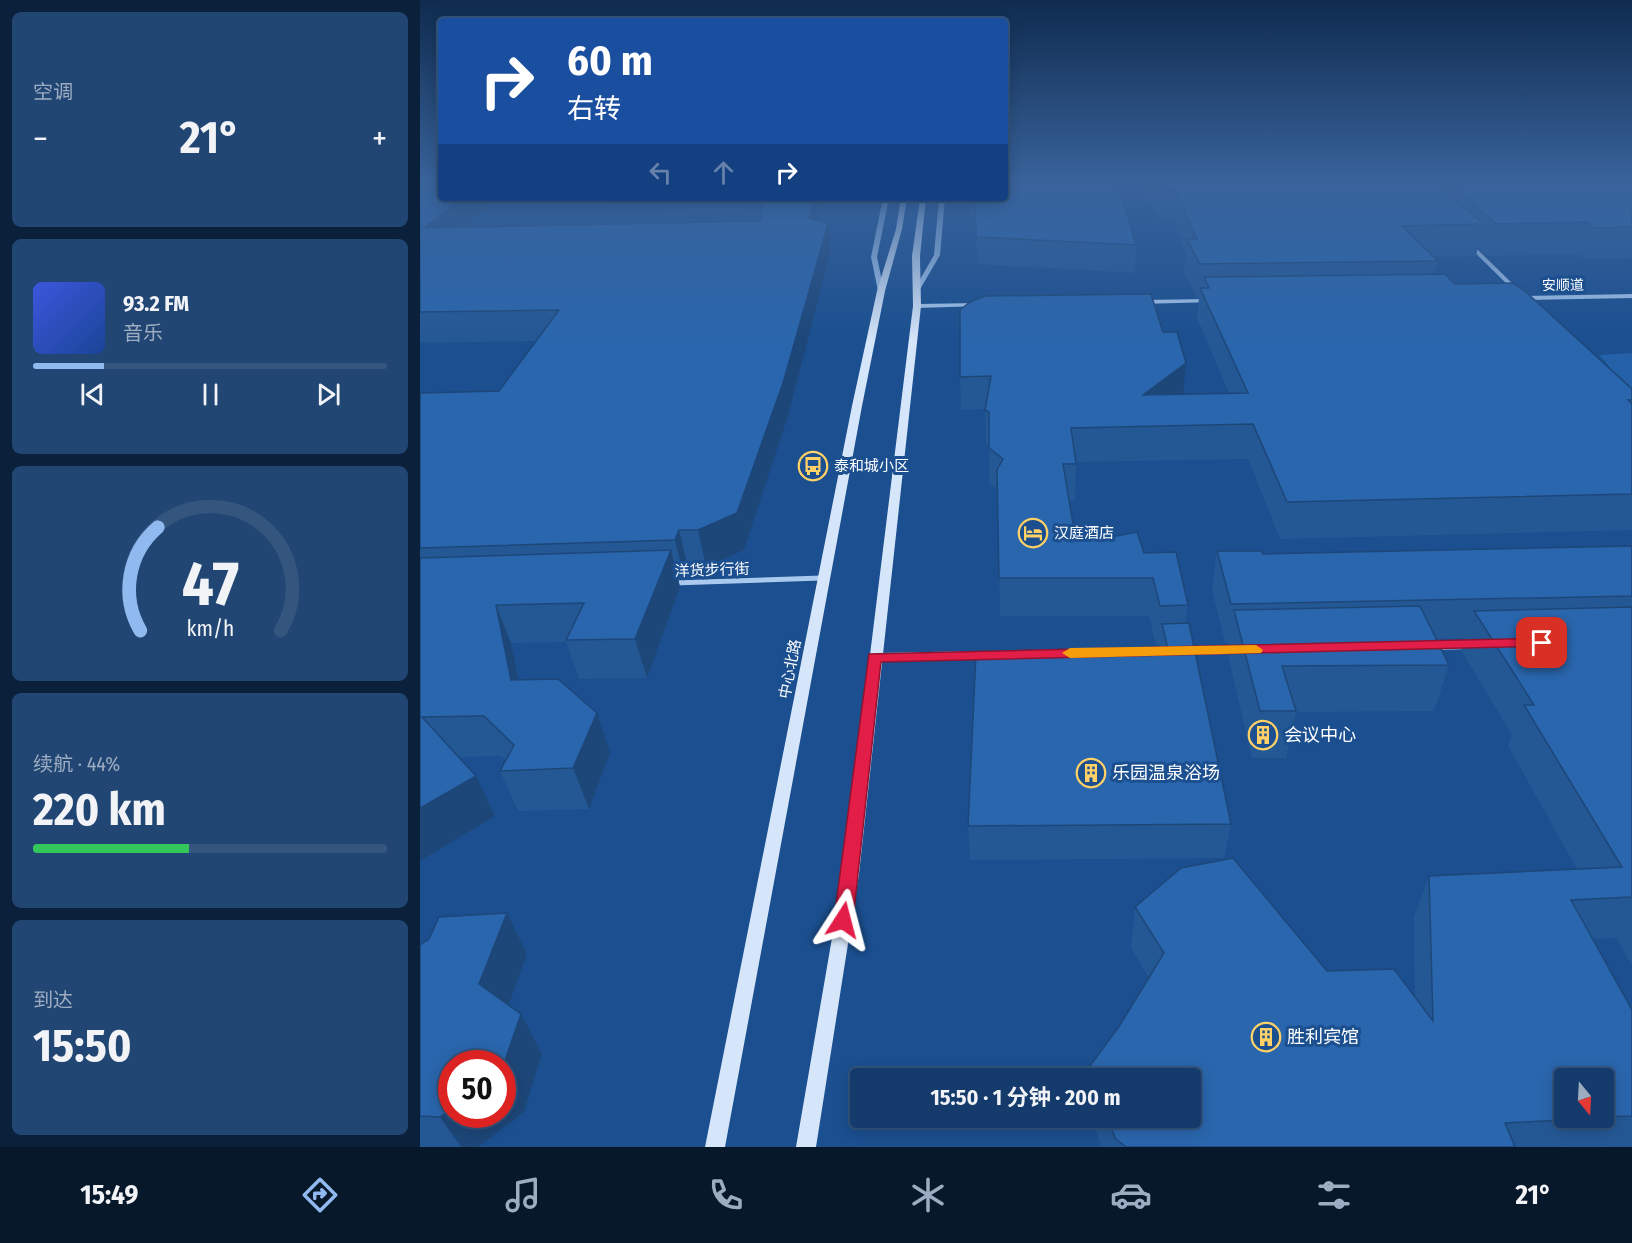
<!DOCTYPE html>
<html lang="zh">
<head>
<meta charset="utf-8">
<style>
	:root { --surface:#143b6b; --page:#214673; --text:#f1f3f6; --muted:#9dadc1; --line:#33557e; --accent:#90b9f0 }
	body { margin:0; font-family:"Fira Sans Condensed","Noto Sans SC",sans-serif; background:var(--page); color:var(--text); height:100vh; display:flex; flex-direction:column; font-size:22px; white-space:nowrap }
	* { box-sizing:border-box; margin:0 }
	p { font-size:20px; color:var(--muted) }
	.icon { flex:none; width:33px; height:33px; fill:none; stroke:currentColor; stroke-width:2; stroke-linecap:round; stroke-linejoin:round }
	.map { position:relative; flex:1; overflow:hidden }
	.side { display:flex; flex-direction:column; gap:12px; padding:12px; background:#0b203b; width:420px }
	.side>* { flex:none }
	.guide { position:absolute; left:18px; top:18px; width:570px; height:183px; border-radius:6px; box-shadow:0 3px 15px #0003,0 0 0 2px var(--line); background:#1a4fa0; color:#fff; overflow:hidden }
	.needle { width:39px; rotate:162deg }
	.controls { position:absolute; left:1134px; top:1068px; display:grid; gap:12px }
	.controls a { display:grid; place-items:center; width:60px; height:60px; border-radius:6px; background:var(--surface); box-shadow:0 3px 15px #0003,0 0 0 2px var(--line); font-size:30px }
	.speed { position:absolute; left:18px; top:1050px; display:flex; gap:12px; font-size:30px; font-weight:700; text-align:center }
	.speed>* { display:grid; place-content:center; width:78px; height:78px; border-radius:50%; background:var(--surface); box-shadow:0 3px 15px #0003,0 0 0 2px var(--line); line-height:1 }
	.speed .limit { border:9px solid #d22; background:#fff; color:#111 }
	.pin { position:absolute; display:grid; place-items:center; width:51px; height:51px; color:#fff; margin:-26px; border-radius:12px; box-shadow:0 3px 9px #0006 }
	.me { position:absolute; width:66px; margin:-33px; rotate:9deg; stroke-linejoin:round; filter:drop-shadow(0 0 4px #0008) }
	.turn { display:flex; align-items:center; gap:21px; height:126px; padding:0 30px; font-size:27px }
	.turn .icon { width:78px; height:78px; stroke-width:2.5 }
	.turn b { display:block; font-size:42px; line-height:51px }
	.lanes { display:flex; align-items:center; height:57px; padding:0 30px; background:#0003; justify-content:center; gap:30px; direction:ltr }
	.lanes .off { opacity:.35 }
	.big { font-size:45px; font-weight:700; line-height:1.1 }
	.side .tile { flex:1; display:flex; flex-direction:column; justify-content:center; gap:9px; min-width:0; padding:0 21px; border-radius:9px; background:var(--page) }
	.side .dial { align-items:center; gap:0 }
	.dial svg { height:156px; overflow:visible; fill:none; stroke:var(--line); stroke-width:7; stroke-linecap:round; text-anchor:middle }
	.dial text { fill:var(--text); stroke:none }
	.song { display:flex; align-items:center; gap:18px }
	.cover { width:72px; height:72px; border-radius:9px; background:linear-gradient(135deg,hsl(230 70% 55%),hsl(220 70% 35%)) }
	.played { height:6px; border-radius:3px; background:linear-gradient(90deg,var(--accent) 20%,var(--line) 20%) }
	.keys { display:flex; justify-content:space-around; direction:ltr }
	.heat { display:flex; justify-content:space-between; align-items:center; font-size:33px; direction:ltr }
	.charge { height:9px; border-radius:4px; background:linear-gradient(90deg,#34c759 44%,var(--line) 0) }
	.trip { position:absolute; left:430px; top:1068px; width:351px; height:60px; border-radius:6px; background:var(--surface); box-shadow:0 3px 15px #0003,0 0 0 2px var(--line); font-weight:700; line-height:60px; text-align:center }
	.dock { display:flex; height:96px; justify-content:space-around; align-items:center; background:#08182b; color:var(--muted) }
	.dock .icon { width:42px; height:42px }
	.dock .on { color:var(--accent) }
	.dock b { font-size:27px; color:var(--text) }
	main { display:flex; flex:1; min-height:0 }
	.map>svg:first-child { display:block }
	.green { fill:#2461a8 }
	.lines { fill:none; stroke-linecap:round; stroke-linejoin:round }
	.pedestrian { stroke:#a9c9ee; stroke-width:5 }
	.minor-far1 { stroke:#a9c9ee; stroke-width:4 }
	.minor { stroke:#a9c9ee; stroke-width:8 }
	.tertiary { fill:#a9c9ee; fill-rule:evenodd }
	.secondary { fill:#d6e6fa; fill-rule:evenodd }
	.wall { fill:#245895; fill-rule:evenodd }
	.shaded-wall { fill:#1d4779 }
	.building { fill:#2a66ad; stroke:#1d4779; stroke-width:1.5 }
	.route { fill:#e11d48; stroke:#92132f; stroke-width:1.5 }
	.slow { fill:#f59e0b }
	.labels { text-anchor:middle; stroke-width:6; stroke-linejoin:round; paint-order:stroke }
	.far-street-label { font-size:14px; fill:#fff; stroke:#1b4f8f }
	.poi-label { font-size:15px; fill:#fff; stroke:#1b4f8f; text-anchor:start }
	.street-label { font-size:15px; fill:#fff; stroke:#1b4f8f }
	.near-poi-label { font-size:18px; fill:#fff; stroke:#1b4f8f; text-anchor:start }
</style>
</head>
<body>
<main>
<section class="side">
<div class="tile"><p>空调</p>
<div class="heat"><a>−</a><b class="big">21°</b><a>+</a></div>
</div>
<div class="tile">
<div class="song"><i class="cover"></i><div><b>93.2 FM</b><p>音乐</p></div></div>
<div class="played"></div>
<div class="keys"><svg class="icon" aria-label="previous" viewBox="0 0 24 24"><path d="M18 5L8 12l10 7zM5 5v14"/></svg><svg class="icon" aria-label="pause" viewBox="0 0 24 24"><path d="M8 5v14M16 5v14"/></svg><svg class="icon" aria-label="next" viewBox="0 0 24 24"><path d="M6 5l10 7-10 7zM19 5v14"/></svg></div>
</div>
<div class="tile dial"><svg viewBox="0 0 100 80">
<path d="M14 69A42 42 0 1 1 86 69"/>
<path d="M14 69A42 42 0 0 1 23 16" stroke="#90b9f0"/>
<text x="50" y="56" font-size="32" font-weight="700">47</text>
<text x="50" y="72" font-size="11">km/h</text>
</svg></div>
<div class="tile"><p>续航 · 44%</p><b class="big">220 km</b><div class="charge"></div></div>
<div class="tile"><p>到达</p><b class="big">15:50</b></div>
</section>
<div class="map">
<svg width="1212" height="1147" viewBox="0 0 1212 1147">
	<rect width="100%" height="100%" fill="#1b4f8f"/>
	<path class="green" d="M1212,353V393L1179,355Z"/>
	<g class="lines">
		<path class="pedestrian" d="M253,583L402,578"/>
		<path class="minor-far1" d="M1051,246L1093,287"/>
		<g class="minor">
			<path d="M1013,646L1051,645"/>
			<path d="M767,651L814,650"/>
			<path d="M608,654L745,652"/>
			<path d="M455,657L562,655"/>
		</g>
		<g class="tertiary">
			<path d="M463,198H469L457,257L464,291L461,293L458,291L451,257Z"/>
			<path d="M519,198H525L520,255L499,291H495L494,290L514,255Z"/>
			<path d="M1212,294V298L1098,300L1095,298L1098,296Z"/>
			<path d="M791,299L794,301L793,302L720,304L717,302L720,300Z"/>
			<path d="M560,303L562,304V306L497,308L494,306L497,304Z"/>
		</g>
		<g class="secondary">
			<path d="M481,198H487L482,229L465,291L442,406L305,1147H285L432,406L457,291L476,229Z"/>
			<path d="M500,198H506L500,256L501,306L439,874L396,1147H376L423,874L493,306L492,256Z"/>
		</g>
	</g>
	<g class="wall">
		<path d="M0,181L21,198H406L399,222L408,224L411,251L368,416L324,550L286,567H268L264,578H258L260,587L227,678L159,679L146,642L91,643L99,680L190,753L169,809L98,811L80,771L86,760L81,756L38,757L56,776L75,816L0,861V393L79,391L116,341L0,343ZM125,202L341,215V221L46,227L74,203Z"/>
		<path d="M585,181H698V185L716,245L715,273L557,264L556,218L552,217L551,198H585Z"/>
		<path d="M720,181H1212V258L1165,259L1157,254L1067,256L1058,247L1056,256L1013,257L1018,261L1014,274L1035,284L1212,389V530L860,539L828,459L656,462L655,500H649L653,524L681,539L724,553L768,605L765,623L811,824L804,858L550,860L548,826L739,653L740,645H736L729,616H580L578,490L569,483V446L566,444L565,409L541,410L540,377V310L763,394L809,393L777,318L779,298H777L764,272L766,252L753,219H738Z"/>
		<path d="M1212,546V966L1196,938L1173,939L1212,1010V1147H681L672,1118H771V1078H669L670,1066L700,1025L729,978L711,948L715,907L907,971L995,997L994,917L1009,876L1157,869L1088,746L1092,735L1041,650L1045,638L1016,639L1029,665L1014,711L876,712L866,758H832L808,655L809,643H805L792,590L797,551L843,554Z"/>
		<path d="M87,913L107,954L89,1005L122,1054L104,1112L58,1147H0V945Z"/>
	</g>
	<g class="shaded-wall">
		<path d="M42,198H73L74,203L14,255L4,228Z"/>
		<path d="M395,198H406L392,245L389,218Z"/>
		<path d="M408,224L411,251L368,416L324,550L286,567L278,530Z"/>
		<path d="M766,363L763,395H723Z"/>
		<path d="M259,530L268,567L264,578L255,540Z"/>
		<path d="M251,550L260,587L227,678L215,639Z"/>
		<path d="M76,605L91,643L107,720L91,680Z"/>
		<path d="M177,713L190,753L169,809L153,768Z"/>
		<path d="M56,776L75,816L0,861V808Z"/>
		<path d="M87,913L107,954L82,1024L59,984Z"/>
		<path d="M101,1014L122,1054L104,1112L58,1147H41L20,1117L32,1109V1114H82V1069Z"/>
	</g>
	<g class="building">
		<path d="M0,181H21V198H42L4,228L341,221L342,198H395L389,218L408,224L363,383L317,513L278,530H259L255,540L0,548V393L79,391L139,310L0,312Z"/>
		<path d="M585,181H697L716,245L556,237L555,198H585Z"/>
		<path d="M736,181H1013L1064,224L982,226L1018,261L780,264L767,240L777,239L755,189H740Z"/>
		<path d="M1027,181H1212V227L1175,228L1167,222L1076,224Z"/>
		<path d="M1025,274L1035,284L1093,283L1106,292L1212,389V400H1208L1212,404V494L867,502L833,424L651,428L656,464H643L653,524L681,539L717,532L724,553L756,552L768,605L740,606L733,578H579L577,470L583,459L569,448V412L565,410L571,376L540,377V310L550,302L565,296L731,294L743,332H757L766,363L723,395L828,393L780,288H789L784,277Z"/>
		<path d="M1212,546V596L811,604L797,551H841L843,554Z"/>
		<path d="M251,550L215,639L146,640L164,603L76,605L91,680L138,679L177,713L153,768L80,771L94,745L64,716L2,717L56,776L0,808V558Z"/>
		<path d="M1000,606L1029,665L862,666L876,711H840L814,610Z"/>
		<path d="M1212,607V897L1151,900L1212,1010V1116L1184,1117V1078H1144V1118H1181L1085,1123L1095,1147H706L695,1138L688,1118H771V1078H675L670,1066L700,1025L744,953L715,907L761,868L813,858L907,971L974,969L1013,1021L1009,876L1202,867L1104,705H1114L1054,611Z"/>
		<path d="M769,623L811,824L548,826L556,654L749,653L742,624Z"/>
		<path d="M87,913L59,984L101,1014L82,1069V1064H32V1109L20,1117L0,1116V945L9,939L19,917Z"/>
	</g>
	<linearGradient id="sky" x2="0" y2="1"><stop stop-color="#0f2b4f"/><stop offset="0.53" stop-color="#39639b"/><stop offset="1" stop-color="#39639b" stop-opacity="0"/></linearGradient>
	<rect width="1212" height="342" fill="url(#sky)"/>
	<path class="route" d="M1122,638L1129,643L1127,646L461,662L433,920L430,926L423,928L417,926L414,920L449,654Z"/>
	<path class="slow" d="M836,645L843,650L841,653L650,658L642,653L650,648Z"/>
	<defs>
		<g id="bus-ring" transform="scale(1.5)"><circle r="9.5" fill="#1b4f8f" stroke="#ffd166" stroke-width="1.5"/><path d="M-5-6H5V4H4V6H2V4H-2V6H-4V4H-5ZM-3.5-4V0h7V-4ZM-3.5 1.2v1.5H-2V1.2ZM2 1.2v1.5H3.5V1.2Z" fill="#ffd166"/></g>
		<g id="hotel-ring" transform="scale(1.5)"><circle r="9.5" fill="#1b4f8f" stroke="#ffd166" stroke-width="1.5"/><path d="M-6-4.5h1.5V1H6V5H4.5V3h-9V5H-6ZM-4 0a1.8 1.8 0 1 1 3.6 0ZM.5 0V-2.5h3Q6-2.5 6 0Z" fill="#ffd166"/></g>
		<g id="building-ring" transform="scale(1.5)"><circle r="9.5" fill="#1b4f8f" stroke="#ffd166" stroke-width="1.5"/><path d="M-4-6H4V6H1V3H-1V6H-4ZM-2.5-4.3h1.7v1.8h-1.7ZM.8-4.3h1.7v1.8H.8ZM-2.5-1h1.7V.8h-1.7ZM.8-1h1.7V.8H.8Z" fill="#ffd166"/></g>
	</defs>
	<g fill-rule="evenodd">
		<use href="#bus-ring" x="393" y="466"/>
		<use href="#hotel-ring" x="613" y="533"/>
		<use href="#building-ring" x="843" y="735"/>
		<use href="#building-ring" x="671" y="773"/>
		<use href="#building-ring" x="846" y="1037"/>
	</g>
	<g class="labels">
		<g class="far-street-label">
			<text transform="translate(1143 285) rotate(-1)" y="5">安顺道</text>
		</g>
		<g class="poi-label">
			<text x="414" y="471">泰和城小区</text>
			<text x="634" y="538">汉庭酒店</text>
		</g>
		<g class="street-label">
			<text transform="translate(292 570) rotate(-2)" y="5">洋货步行街</text>
			<text transform="translate(370 669) rotate(-79)" y="5">中心北路</text>
		</g>
		<g class="near-poi-label">
			<text x="864" y="741">会议中心</text>
			<text x="692" y="779">乐园温泉浴场</text>
			<text x="867" y="1043">胜利宾馆</text>
		</g>
	</g>
</svg>
<div class="controls">
<a><svg class="needle" viewBox="-14 -14 28 28"><path d="M0-13l5 13h-10z" fill="#e53935"/><path d="M0 13l5-13h-10z" fill="#9dadc1"/></svg></a>
</div>
<div class="speed"><div class="limit">50</div></div>
<div class="pin" style="left:1122px;top:643px;background:#d93025"><svg class="icon" aria-label="arrive" viewBox="0 0 24 24"><path d="M6 21V4h12l-3 4 3 4H6"/></svg></div>
<svg class="me" style="left:423px;top:920px" viewBox="-20 -20 40 40"><path d="M0-17L14 15 0 8-14 15z" fill="#e11d48" stroke="#fff" stroke-width="4"/></svg>
<div class="trip">15:50 · 1 分钟 · 200 m</div>
<div class="guide">
<div class="turn"><svg class="icon" aria-label="right" viewBox="0 0 24 24"><path d="M7 20v-9h11M14 6l5 5-5 5"/></svg><div><b>60 m</b>右转</div></div>
<div class="lanes"><svg class="icon off" aria-label="left" viewBox="0 0 24 24"><path d="M17 20v-9H6M10 6l-5 5 5 5"/></svg><svg class="icon off" aria-label="ahead" viewBox="0 0 24 24"><path d="M12 20V5M6 11l6-6 6 6"/></svg><svg class="icon" aria-label="right" viewBox="0 0 24 24"><path d="M7 20v-9h11M14 6l5 5-5 5"/></svg></div>
</div>
</div>
</main>
<nav class="dock">
<b>15:49</b>
<svg class="icon on" aria-label="directions" viewBox="0 0 24 24"><path d="M12 3l9 9-9 9-9-9zM9 14v-3h6M13 9l2 2-2 2"/></svg>
<svg class="icon" aria-label="music" viewBox="0 0 24 24"><path d="M9 18V5l10-2v13"/><circle cx="6" cy="18" r="3"/><circle cx="16" cy="16" r="3"/></svg>
<svg class="icon" aria-label="phone" viewBox="0 0 24 24"><path d="M5 4h4l2 5-3 2q2 4 5 5l2-3 5 2v4C11 20 4 13 5 4z"/></svg>
<svg class="icon" aria-label="climate" viewBox="0 0 24 24"><path d="M12 3v18M4 7l16 10M4 17L20 7"/></svg>
<svg class="icon" aria-label="car" viewBox="0 0 24 24"><path d="M5 17H2v-5l4-1 3-4h7l3 4 3 1v5h-3M9 17h6M6 11h13"/><circle cx="7" cy="17" r="2"/><circle cx="17" cy="17" r="2"/></svg>
<svg class="icon" aria-label="filters" viewBox="0 0 24 24"><path d="M4 7h16M4 17h16"/><circle cx="9" cy="7" r="2"/><circle cx="15" cy="17" r="2"/></svg>
<b>21°</b>
</nav>
</body>
</html>
